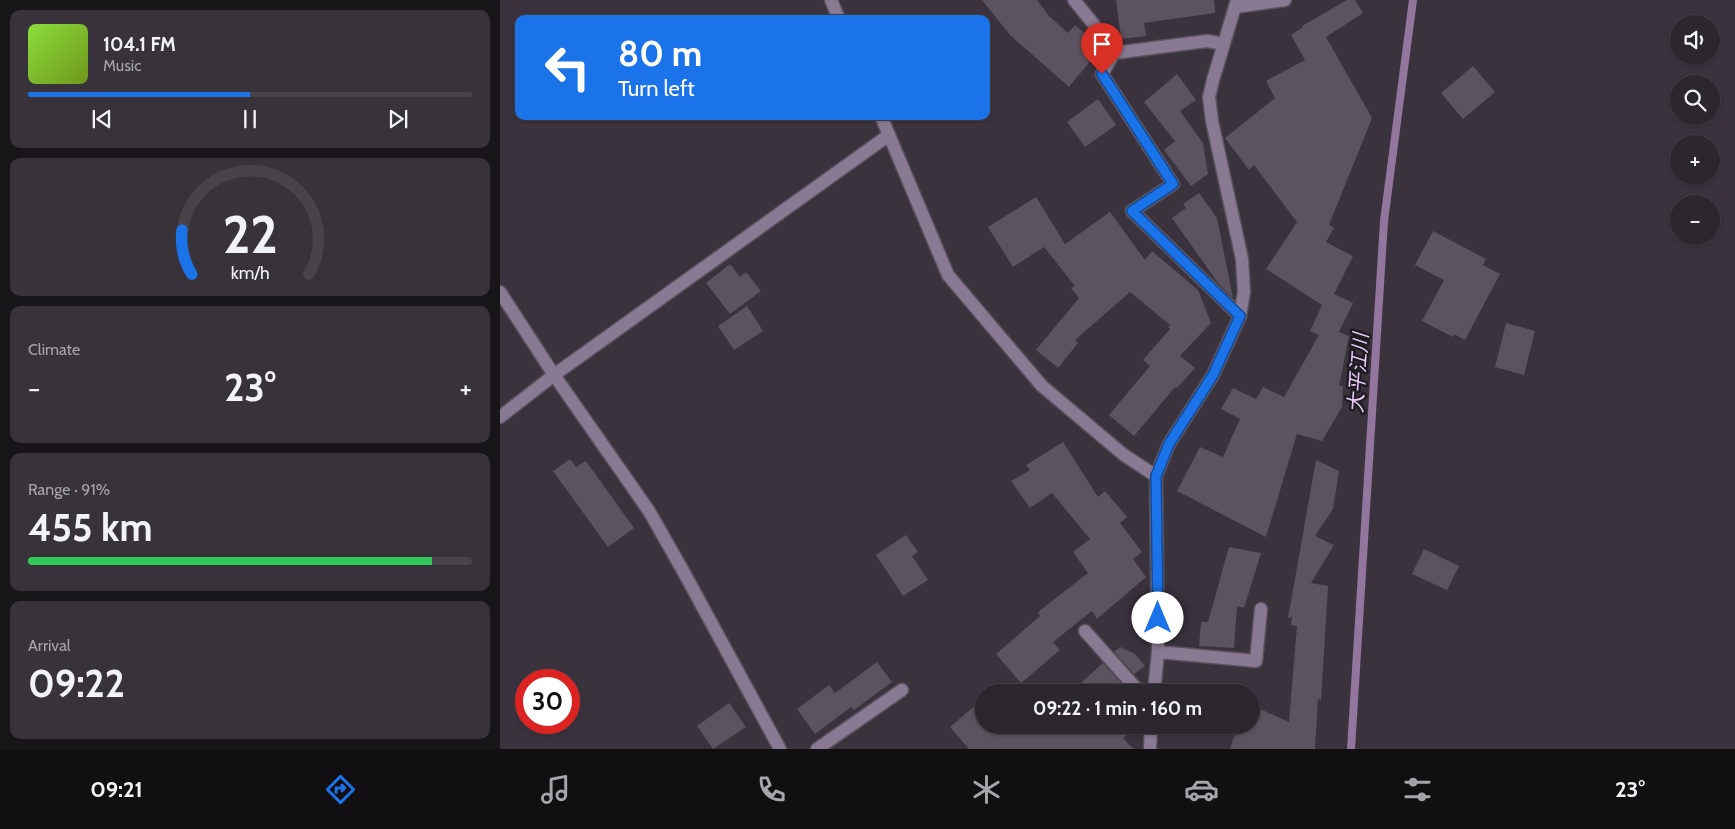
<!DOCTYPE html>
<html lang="en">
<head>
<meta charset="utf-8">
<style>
	:root { --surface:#2c262e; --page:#38323a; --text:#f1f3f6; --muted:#a6a5aa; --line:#48434a; --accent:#1a73e8 }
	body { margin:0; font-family:Cabin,"Noto Sans JP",sans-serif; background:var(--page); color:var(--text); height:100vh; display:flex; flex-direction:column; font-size:19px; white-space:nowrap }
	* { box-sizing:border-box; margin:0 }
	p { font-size:16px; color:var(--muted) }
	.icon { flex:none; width:28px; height:28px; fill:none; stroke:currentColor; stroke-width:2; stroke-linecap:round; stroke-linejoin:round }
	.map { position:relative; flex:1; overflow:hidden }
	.side { display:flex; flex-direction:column; gap:10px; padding:10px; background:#181519; width:500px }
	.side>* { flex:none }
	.top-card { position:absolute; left:15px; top:15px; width:475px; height:105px; border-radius:10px; box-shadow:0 1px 4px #0004,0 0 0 1px var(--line); background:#1a73e8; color:#fff; overflow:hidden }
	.fabs { position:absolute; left:1170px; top:15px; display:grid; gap:10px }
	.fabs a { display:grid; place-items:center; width:50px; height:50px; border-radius:50%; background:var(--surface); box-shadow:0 1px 4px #0004,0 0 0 1px var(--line); font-size:25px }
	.speed { position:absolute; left:15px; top:669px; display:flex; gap:10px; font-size:25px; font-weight:700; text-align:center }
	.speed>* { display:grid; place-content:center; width:65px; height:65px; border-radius:50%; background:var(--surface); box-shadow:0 1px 4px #0004,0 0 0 1px var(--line); line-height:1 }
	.speed .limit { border:8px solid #d22; background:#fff; color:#111 }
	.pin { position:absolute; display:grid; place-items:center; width:42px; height:42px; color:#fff; margin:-51px -21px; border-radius:50% 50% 50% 0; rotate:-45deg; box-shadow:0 0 5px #0007 }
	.pin .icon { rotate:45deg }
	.me { position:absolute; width:55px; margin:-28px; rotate:0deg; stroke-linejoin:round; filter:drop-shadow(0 0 4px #0008) }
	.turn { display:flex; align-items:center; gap:18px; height:105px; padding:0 20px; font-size:22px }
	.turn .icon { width:65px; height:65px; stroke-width:2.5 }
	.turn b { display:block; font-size:35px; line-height:42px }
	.big { font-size:38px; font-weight:700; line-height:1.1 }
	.side .widget { flex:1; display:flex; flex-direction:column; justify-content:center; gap:8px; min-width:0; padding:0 18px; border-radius:10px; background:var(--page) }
	.side .dial { align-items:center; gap:0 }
	.dial svg { height:130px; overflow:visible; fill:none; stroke:var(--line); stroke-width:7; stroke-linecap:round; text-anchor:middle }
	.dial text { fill:var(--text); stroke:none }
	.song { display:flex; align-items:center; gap:15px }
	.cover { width:60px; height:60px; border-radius:8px; background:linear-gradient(135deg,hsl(90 70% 55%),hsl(80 70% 35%)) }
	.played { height:5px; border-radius:2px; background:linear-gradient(90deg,var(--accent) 50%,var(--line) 50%) }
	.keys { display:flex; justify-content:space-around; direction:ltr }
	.heat { display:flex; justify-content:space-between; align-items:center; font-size:28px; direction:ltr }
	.charge { height:8px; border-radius:4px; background:linear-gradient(90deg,#34c759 91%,var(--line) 0) }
	.trip { position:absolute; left:475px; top:684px; width:285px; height:50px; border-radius:25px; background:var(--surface); box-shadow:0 1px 4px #0004,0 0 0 1px var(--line); font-weight:700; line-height:50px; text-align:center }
	.tab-bar { display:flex; height:80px; justify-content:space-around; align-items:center; background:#120f12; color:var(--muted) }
	.tab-bar .icon { width:35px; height:35px }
	.tab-bar .on { color:var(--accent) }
	.tab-bar b { font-size:22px; color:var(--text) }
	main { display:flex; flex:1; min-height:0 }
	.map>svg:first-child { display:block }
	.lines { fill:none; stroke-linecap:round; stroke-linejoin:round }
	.stream { stroke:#92769e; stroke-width:8 }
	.building { fill:#5b535f }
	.minor-casing { stroke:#58505b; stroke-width:15 }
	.minor { stroke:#897992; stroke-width:12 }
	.route-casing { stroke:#114b97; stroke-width:12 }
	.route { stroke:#1a73e8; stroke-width:9 }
	.labels { text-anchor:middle; stroke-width:5; stroke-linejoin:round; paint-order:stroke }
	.water-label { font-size:20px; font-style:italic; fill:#ebcafb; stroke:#1f1c21 }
</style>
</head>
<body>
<main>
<section class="side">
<div class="widget">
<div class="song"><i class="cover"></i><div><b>104.1 FM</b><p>Music</p></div></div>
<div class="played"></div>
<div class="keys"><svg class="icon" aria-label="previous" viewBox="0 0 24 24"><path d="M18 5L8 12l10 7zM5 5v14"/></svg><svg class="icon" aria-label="pause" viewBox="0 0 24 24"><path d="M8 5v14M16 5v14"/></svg><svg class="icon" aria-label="next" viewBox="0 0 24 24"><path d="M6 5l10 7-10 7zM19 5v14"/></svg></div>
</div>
<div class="widget dial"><svg viewBox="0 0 100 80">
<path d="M14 69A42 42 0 1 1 86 69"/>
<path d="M14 69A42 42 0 0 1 8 42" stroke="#1a73e8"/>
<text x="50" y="56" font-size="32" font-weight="700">22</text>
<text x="50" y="72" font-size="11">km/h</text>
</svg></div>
<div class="widget"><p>Climate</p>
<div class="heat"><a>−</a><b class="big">23°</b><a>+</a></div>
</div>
<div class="widget"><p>Range · 91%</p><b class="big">455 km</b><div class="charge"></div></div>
<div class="widget"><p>Arrival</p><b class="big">09:22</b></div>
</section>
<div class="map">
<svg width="1235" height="749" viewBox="0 0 1235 749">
	<rect width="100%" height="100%" fill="#3a323d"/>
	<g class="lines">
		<path class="stream" d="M851,749L884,221L913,0"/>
	</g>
	<g class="building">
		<path d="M482,0H537L549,16L568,33L575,25L601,48L569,87L510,35Z"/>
		<path d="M616,0H714L715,13L644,23L646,36L621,39Z"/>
		<path d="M847,0H855L863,13L826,37L872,118L829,225L834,228L826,242L853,256L834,294L853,303L839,332L849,336L839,386H843L842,407L822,441L797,434L766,537L677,491L700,447L723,457L740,419L721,409L733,388L756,399L763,387L784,397L819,335L810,331L822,305L766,269L797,222L754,165L749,170L725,138L775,98L766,81L805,60L791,35L803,27L802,26Z"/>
		<path d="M973,66L995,92L963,119L941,93Z"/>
		<path d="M677,74L696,100L680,111L703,143L708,174L691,186L664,150L675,141L644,102Z"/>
		<path d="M598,99L616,125L585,147L567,122Z"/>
		<path d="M699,193L717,218L733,298L718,283L672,218L686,208L683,204Z"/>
		<path d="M536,197L565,244L610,212L645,260L652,251L698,290L711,323L680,356L695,368L677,388L675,387L634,436L609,415L650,366L643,360L670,329L668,327L670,325L630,292L575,340L578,343L558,368L536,350L579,298L571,288L575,286L544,247L513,267L488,227Z"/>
		<path d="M933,231L986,259L983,265L1000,274L965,340L954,334L953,337L922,321L944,280L915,265Z"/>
		<path d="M230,264L240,277L246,272L261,291L230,314L206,283Z"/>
		<path d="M247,306L263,331L234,350L218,326Z"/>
		<path d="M1006,323L1035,331L1024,375L995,367Z"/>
		<path d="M563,442L598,497L605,491L627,517L620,523L642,552L633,559L646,577L597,619L592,611L553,642L560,650L521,683L496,654L540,616L538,612L588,573L573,552L590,539L552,493L530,508L511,481L530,470L526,465Z"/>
		<path d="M70,459L76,467L86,461L134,528L108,547L53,471Z"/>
		<path d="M816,460L839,471L833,509L815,536L834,545L811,583L828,586L821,700L818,699L815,749H730L738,725H751V705L789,722L797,626L791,625L792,615L790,618H788Z"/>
		<path d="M406,535L418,552L412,556L428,580L403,596L376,555Z"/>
		<path d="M729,547L761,553L744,608L737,606L734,648L699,646L701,622H708Z"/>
		<path d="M924,549L959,566L947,590L912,574Z"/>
		<path d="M620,647L635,654L645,666L634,674L614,652Z"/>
		<path d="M377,662L392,682L354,710L351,707L315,734L297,709L329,685L335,693Z"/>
		<path d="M603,663L621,683L609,692H571Z"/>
		<path d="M484,698V725H639L623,738L634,749H469L450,727Z"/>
		<path d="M229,703L246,727L213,749L197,726Z"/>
	</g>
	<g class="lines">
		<g class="minor-casing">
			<g id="minor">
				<path d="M331,0L339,19"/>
				<path d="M574,0L608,42L614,53L602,74L673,184L632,211L740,316"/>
				<path d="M735,7L785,0"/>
				<path d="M614,53L707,41L724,44"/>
				<path d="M381,116L448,275L542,386L624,455L656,476"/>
				<path d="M0,292L54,375L149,511L182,569L280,749"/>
				<path d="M0,417L54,375L389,135"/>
				<path d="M585,631L635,687L643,692"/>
				<path d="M658,652L756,661L761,609"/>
				<path d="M654,692L658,652L656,476L669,444L713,375L740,316L744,292L742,259L712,121L709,97L713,80L737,0"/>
				<path d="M317,749L402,690"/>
				<path d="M650,749L651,725"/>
			</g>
		</g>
		<use href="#minor" class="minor"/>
	</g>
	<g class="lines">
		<g class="route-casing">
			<path id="route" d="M602,74L673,184L632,211L740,316L713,375L669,444L656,476L658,618"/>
		</g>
		<use href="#route" class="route"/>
	</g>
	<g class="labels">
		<g class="water-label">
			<text transform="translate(858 373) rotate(-86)" y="7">大平江川</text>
		</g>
	</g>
</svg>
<div class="fabs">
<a><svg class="icon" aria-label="sound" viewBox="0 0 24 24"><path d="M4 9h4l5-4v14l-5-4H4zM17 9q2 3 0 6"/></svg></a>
<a><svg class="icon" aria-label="search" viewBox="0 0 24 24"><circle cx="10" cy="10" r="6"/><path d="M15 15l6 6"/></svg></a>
<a>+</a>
<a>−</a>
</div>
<div class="speed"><div class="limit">30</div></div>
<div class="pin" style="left:602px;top:74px;background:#d93025"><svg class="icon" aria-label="arrive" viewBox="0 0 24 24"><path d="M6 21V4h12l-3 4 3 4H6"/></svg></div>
<svg class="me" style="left:658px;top:618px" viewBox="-20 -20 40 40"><circle r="19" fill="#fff"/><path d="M0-13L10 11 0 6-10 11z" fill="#1a73e8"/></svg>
<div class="trip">09:22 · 1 min · 160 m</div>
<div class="top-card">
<div class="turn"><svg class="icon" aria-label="left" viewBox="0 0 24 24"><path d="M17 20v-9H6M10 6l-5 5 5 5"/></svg><div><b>80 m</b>Turn left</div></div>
</div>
</div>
</main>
<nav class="tab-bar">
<b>09:21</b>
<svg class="icon on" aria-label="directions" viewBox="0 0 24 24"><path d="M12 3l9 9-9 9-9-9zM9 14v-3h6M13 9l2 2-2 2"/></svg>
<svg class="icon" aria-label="music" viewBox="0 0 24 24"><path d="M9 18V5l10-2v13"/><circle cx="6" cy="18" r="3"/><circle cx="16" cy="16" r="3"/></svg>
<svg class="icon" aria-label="phone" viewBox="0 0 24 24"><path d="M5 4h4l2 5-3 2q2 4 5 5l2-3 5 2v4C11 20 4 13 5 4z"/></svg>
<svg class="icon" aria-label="climate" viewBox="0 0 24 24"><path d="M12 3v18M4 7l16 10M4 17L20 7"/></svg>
<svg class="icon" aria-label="car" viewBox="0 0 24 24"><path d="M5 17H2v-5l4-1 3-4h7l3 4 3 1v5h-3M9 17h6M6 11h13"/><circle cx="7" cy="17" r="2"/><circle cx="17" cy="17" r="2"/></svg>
<svg class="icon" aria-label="filters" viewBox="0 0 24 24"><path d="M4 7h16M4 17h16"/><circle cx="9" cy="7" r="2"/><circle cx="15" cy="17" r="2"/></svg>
<b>23°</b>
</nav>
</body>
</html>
